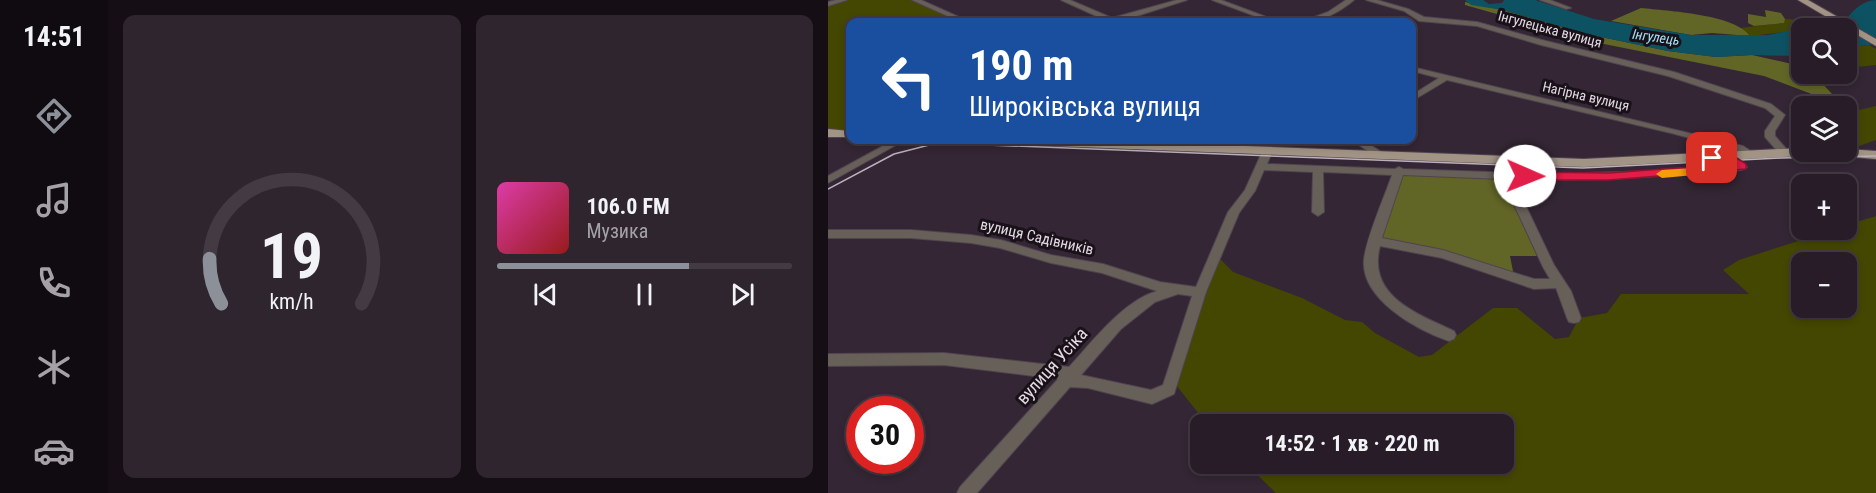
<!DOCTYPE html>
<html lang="uk">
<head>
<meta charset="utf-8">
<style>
	:root { --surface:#271c27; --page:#2f252f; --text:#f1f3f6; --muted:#a4a1a7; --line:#433a44; --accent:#8c9099 }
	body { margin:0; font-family:"Roboto Condensed",sans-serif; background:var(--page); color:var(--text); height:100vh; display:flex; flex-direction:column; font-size:22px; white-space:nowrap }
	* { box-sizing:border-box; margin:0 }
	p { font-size:20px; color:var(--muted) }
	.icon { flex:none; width:33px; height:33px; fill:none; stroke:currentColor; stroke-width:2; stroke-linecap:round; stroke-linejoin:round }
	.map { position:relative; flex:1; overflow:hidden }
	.sheet { display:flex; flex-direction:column; gap:15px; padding:15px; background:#150f15; width:720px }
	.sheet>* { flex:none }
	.banner { position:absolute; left:18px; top:18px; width:570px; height:126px; border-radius:12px; box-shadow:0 3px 9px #0003,0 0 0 2px var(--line); background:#1a4fa0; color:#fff; overflow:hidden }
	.tools { position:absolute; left:963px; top:18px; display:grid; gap:12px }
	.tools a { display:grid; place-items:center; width:66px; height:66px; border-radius:12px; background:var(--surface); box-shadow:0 3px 9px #0003,0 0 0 2px var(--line); font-size:30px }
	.speed { position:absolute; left:18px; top:396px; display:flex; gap:12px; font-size:30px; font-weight:700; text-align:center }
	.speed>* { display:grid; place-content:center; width:78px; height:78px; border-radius:50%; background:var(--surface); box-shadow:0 3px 9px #0003,0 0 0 2px var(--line); line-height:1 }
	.speed .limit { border:9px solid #d22; background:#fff; color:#111 }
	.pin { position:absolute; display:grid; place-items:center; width:51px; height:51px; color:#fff; margin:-26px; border-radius:12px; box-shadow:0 3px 9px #0006 }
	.me { position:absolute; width:66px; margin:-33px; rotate:91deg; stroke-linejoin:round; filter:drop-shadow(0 0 4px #0008) }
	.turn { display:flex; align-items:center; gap:21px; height:126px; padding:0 24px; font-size:27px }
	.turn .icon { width:78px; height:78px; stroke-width:2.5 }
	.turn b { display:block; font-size:42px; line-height:51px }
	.sheet .card { flex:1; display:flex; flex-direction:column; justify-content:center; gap:9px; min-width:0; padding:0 21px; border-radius:12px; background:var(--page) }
	.sheet .dial { align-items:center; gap:0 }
	.dial svg { height:156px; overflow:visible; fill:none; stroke:var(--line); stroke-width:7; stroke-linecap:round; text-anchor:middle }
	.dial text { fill:var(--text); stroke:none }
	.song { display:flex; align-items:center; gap:18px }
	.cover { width:72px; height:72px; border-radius:9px; background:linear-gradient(135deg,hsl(320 70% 55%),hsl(0 70% 35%)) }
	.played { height:6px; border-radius:3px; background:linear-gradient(90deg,var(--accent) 65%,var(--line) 65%) }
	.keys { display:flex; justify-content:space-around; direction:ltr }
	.sheet .tiles { flex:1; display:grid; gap:15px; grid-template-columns:repeat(2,1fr) }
	.trip { position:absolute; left:362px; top:414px; width:324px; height:60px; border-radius:12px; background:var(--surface); box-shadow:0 3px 9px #0003,0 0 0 2px var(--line); font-weight:700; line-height:60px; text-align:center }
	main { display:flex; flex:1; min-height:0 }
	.tabs { display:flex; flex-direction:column; width:108px; justify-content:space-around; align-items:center; background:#100b10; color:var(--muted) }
	.tabs .icon { width:42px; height:42px }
	.tabs .active { color:var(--accent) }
	.tabs b { font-size:27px; color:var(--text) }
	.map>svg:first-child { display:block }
	.green { fill:#444701; fill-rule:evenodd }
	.forest { fill:#616526 }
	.water { fill:#0d5262 }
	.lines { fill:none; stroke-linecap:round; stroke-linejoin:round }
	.minor-casing { stroke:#504350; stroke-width:2 }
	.major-casing { stroke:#504350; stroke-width:2 }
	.minor { fill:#676059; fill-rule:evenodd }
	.major { fill:#a29485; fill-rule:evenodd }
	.tram { stroke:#bbb0bb; stroke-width:1.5 }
	.route { fill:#e11d48; stroke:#92132f; stroke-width:1.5 }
	.slow { fill:#f59e0b }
	.labels { text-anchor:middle; stroke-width:6; stroke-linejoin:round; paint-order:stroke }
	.far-street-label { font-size:14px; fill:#e3d9e3; stroke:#181118 }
	.far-water-label { font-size:14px; font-style:italic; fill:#a3e3f6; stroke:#181118 }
	.street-label { font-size:15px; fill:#e3d9e3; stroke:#181118 }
	.near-street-label { font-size:18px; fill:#e3d9e3; stroke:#181118 }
</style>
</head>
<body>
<main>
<nav class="tabs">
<b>14:51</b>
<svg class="icon active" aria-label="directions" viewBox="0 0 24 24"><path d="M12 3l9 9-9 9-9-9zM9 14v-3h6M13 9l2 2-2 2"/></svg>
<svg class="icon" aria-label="music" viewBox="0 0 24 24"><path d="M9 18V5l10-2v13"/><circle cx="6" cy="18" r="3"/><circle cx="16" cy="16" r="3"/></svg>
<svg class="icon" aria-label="phone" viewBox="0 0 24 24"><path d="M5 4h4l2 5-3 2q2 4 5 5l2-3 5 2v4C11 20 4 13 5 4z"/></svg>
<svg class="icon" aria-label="climate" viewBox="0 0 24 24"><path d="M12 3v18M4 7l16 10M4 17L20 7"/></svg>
<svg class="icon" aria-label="car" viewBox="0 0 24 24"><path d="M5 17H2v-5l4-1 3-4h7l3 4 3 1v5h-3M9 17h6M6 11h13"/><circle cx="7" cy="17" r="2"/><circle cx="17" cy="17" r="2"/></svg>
</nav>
<section class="sheet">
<div class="tiles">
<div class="card dial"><svg viewBox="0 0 100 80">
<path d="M14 69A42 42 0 1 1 86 69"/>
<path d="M14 69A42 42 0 0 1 8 46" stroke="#8c9099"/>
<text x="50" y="56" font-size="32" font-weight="700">19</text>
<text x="50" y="72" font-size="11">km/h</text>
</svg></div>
<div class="card">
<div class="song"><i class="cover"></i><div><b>106.0 FM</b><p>Музика</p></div></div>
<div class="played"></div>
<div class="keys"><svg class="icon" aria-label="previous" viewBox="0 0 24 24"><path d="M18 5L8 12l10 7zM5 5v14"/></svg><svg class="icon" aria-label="pause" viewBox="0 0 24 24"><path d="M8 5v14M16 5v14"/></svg><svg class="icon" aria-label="next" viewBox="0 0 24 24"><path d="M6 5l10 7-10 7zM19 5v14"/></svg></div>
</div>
</div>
</section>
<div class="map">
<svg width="1048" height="493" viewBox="0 0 1048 493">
	<rect width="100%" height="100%" fill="#342634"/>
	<g class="green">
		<path d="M18,0H83L132,22H22V130L0,129V5Z"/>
		<path d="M974,16H991L1003,23L974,25V27L966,31L922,36L912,28L955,23L957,19L977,20Z"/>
		<path d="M1041,45L1048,49V65L1019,68L1018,52L1032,46Z"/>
		<path d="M1048,106V140L1031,146L1019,147V126L1022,117L1019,109L1031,110Z"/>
		<path d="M1048,216V493H448L418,464H675V424H379L348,385L388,255L405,272L474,298L517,320L534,322L547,333L591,357L604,355L665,308H689L727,339L741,337L751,318L779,313L793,294H921L895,270L911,260L1004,230H1018L1019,225ZM974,262H1018V308H974Z"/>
	</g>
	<g class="forest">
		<path d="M637,2L675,10L759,34L840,51L888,57L924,55L973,66L974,74H1006L1007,75L993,82L1015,106L936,76L771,43L637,5Z"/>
		<path d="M813,8C840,11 906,14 922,36L884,33L863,35L783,21Z"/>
		<path d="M937,10L953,13L957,19L956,23L926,26L920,23V14L938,17Z"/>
		<path d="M573,172L673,177L709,256H682L686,276L551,239Z"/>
	</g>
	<path class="water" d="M637,0H655L661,4L674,3L676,0H707L766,19L863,35H940L974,28V24L1017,21C1024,11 1035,0 1048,0V44L1032,46L1019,52L1018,28H974L973,52L968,56L924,55L888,57L840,51L759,34L675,10L643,5Z"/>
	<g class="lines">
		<g class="minor-casing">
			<g id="minor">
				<path d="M8,0H19L0,6V2Z"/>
				<path d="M84,0H93L142,22H133Z"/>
				<path d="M233,0H242L284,18L349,0H359L290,22H276L277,20Z"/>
				<path d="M384,0H393L452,22H443Z"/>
				<path d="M518,0H526C513,11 491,24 473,22L500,12Z"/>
				<path d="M538,0H549L580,9L596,17L649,22L718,41L846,72L943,104L957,115L947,131V136L961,152L960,154H952L937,137V131L947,116L937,108L840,76L713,45L649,26L591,21L576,11Z"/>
				<path d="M712,0H722L743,8L738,9Z"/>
				<path d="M584,67L915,146L929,155L924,158L907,150L843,133L619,80L584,101V95L611,78L584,71Z"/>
				<path d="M66,140H77L0,183V176Z"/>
				<path d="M328,140H339L347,146L345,148H339Z"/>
				<path d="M523,140H534L557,154L556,156H548Z"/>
				<path d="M440,147L445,150L439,164L567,169L571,167L575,169L717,174L829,171L905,165L896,156L901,153L919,167L914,170C838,176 761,182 685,179L726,265L743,291L753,318L751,322L746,323L741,322L739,318L728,288L706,289L614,258L552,246C539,296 588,313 626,331L628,335L626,339L621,341C589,330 532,299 536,259C539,236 556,198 564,175L495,172L496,212L490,216L484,212L485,172L436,170L427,191L411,213L378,292L346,394L324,404L260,388L242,387L149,493H129L132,487L230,379L116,365L0,366V354L116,353L241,367C265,341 295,301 329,291L274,273L223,263L172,248L143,243L83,238H0V230H83L143,235L173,240L223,255L275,264L332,282L368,287L400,212L417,190L435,150ZM575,175L674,179L715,267L722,279H706L615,250L554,238ZM350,294L364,296L335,385L323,390L253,375L293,329L327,302Z"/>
			</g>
		</g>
		<g class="major-casing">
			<g id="major">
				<path d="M970,0H980L1048,39V46Z"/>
				<path d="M0,129L22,131V137H0Z"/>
				<path d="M171,140H257L756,159L974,148V152H983L977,156L756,167L177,144Z"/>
				<path d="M1018,149L1048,151V159L1014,156L1008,152H1018Z"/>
			</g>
		</g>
		<use href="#minor" class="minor"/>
		<use href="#major" class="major"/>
		<path class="tram" d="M0,189L66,154L109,143L755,168L953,158L1048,156"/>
	</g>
	<path class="route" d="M901,153L918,164V169L781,180H697L691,176L697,172L781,173L903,164L898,160L884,161L878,158L884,154Z"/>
	<path class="slow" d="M884,167L890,170L888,173L834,178L828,174L834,170Z"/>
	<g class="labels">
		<g class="far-street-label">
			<text transform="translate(722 29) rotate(15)" y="5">Інгулецька вулиця</text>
			<text transform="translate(758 96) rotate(13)" y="5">Нагірна вулиця</text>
		</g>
		<g class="far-water-label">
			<text transform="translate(828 37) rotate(8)" y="5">Інгулець</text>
		</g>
		<g class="street-label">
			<text transform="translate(209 237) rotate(13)" y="5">вулиця Садівників</text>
		</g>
		<g class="near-street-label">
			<text transform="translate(224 366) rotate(-48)" y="6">вулиця Усіка</text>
		</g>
	</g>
</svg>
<div class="tools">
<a><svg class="icon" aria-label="search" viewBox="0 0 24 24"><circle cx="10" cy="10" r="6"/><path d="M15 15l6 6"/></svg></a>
<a><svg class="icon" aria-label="layers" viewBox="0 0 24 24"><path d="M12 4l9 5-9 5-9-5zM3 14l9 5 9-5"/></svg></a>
<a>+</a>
<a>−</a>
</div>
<div class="speed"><div class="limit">30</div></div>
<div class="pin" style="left:884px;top:158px;background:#d93025"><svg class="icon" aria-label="arrive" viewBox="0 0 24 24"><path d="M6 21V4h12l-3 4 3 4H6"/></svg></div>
<svg class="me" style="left:697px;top:176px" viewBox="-20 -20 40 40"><circle r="19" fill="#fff"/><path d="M0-13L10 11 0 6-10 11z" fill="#e11d48"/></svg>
<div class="trip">14:52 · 1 хв · 220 m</div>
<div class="banner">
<div class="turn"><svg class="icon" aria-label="left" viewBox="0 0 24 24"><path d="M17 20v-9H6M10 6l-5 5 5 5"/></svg><div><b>190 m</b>Широківська вулиця</div></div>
</div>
</div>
</main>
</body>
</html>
